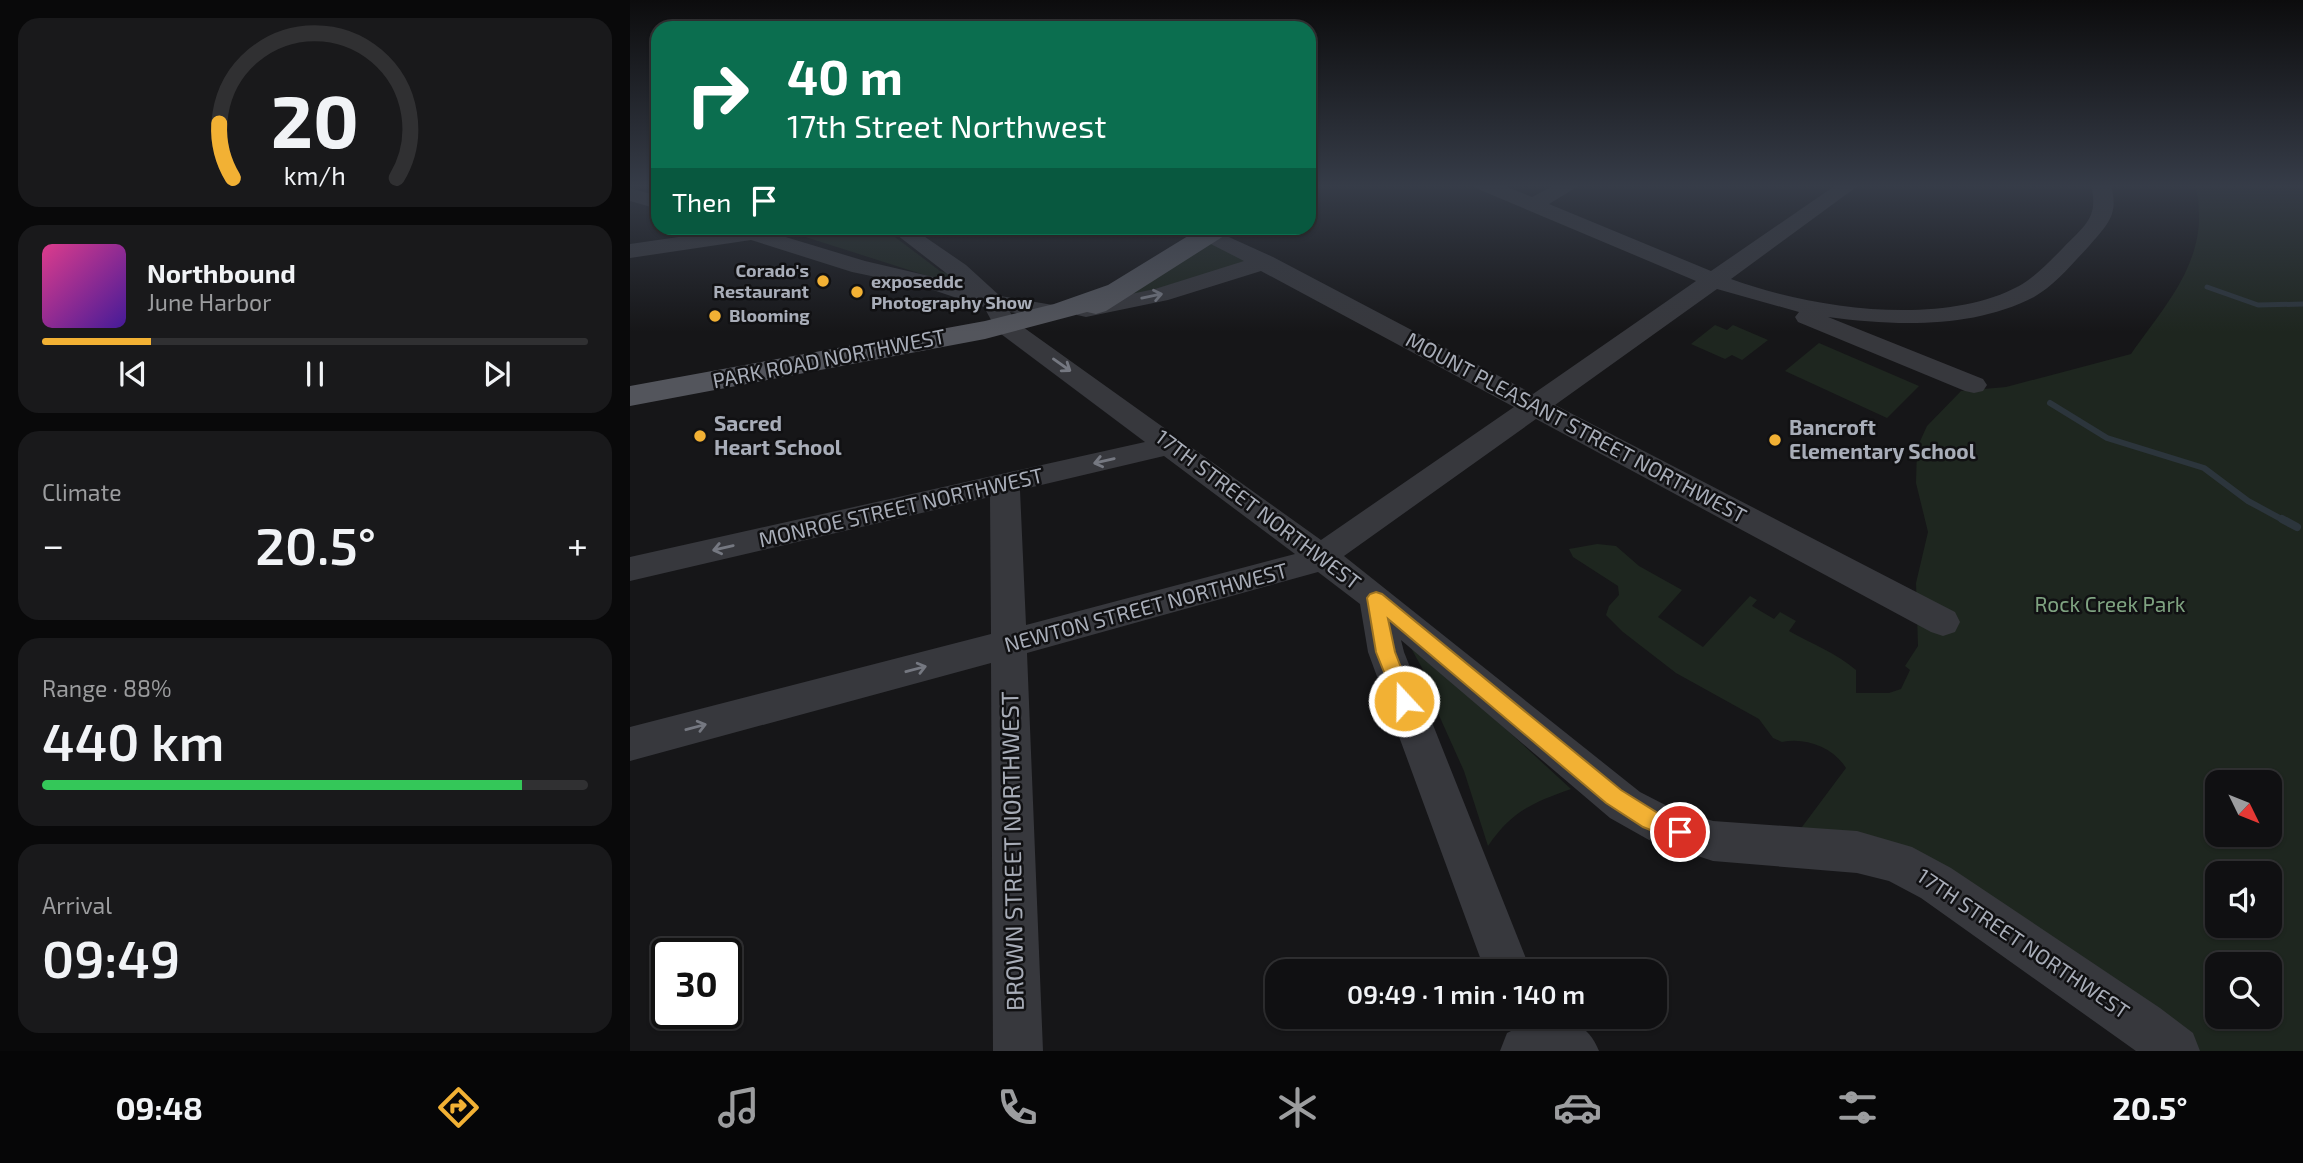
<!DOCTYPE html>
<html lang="en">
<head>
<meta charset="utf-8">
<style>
	:root { --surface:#101012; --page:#19191b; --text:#f1f3f6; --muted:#9c9d9f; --line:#303032; --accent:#f2b134 }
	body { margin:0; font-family:"Exo 2",sans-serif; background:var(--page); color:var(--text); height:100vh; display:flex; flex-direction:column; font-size:26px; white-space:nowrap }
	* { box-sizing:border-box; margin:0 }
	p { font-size:23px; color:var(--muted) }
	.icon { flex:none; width:38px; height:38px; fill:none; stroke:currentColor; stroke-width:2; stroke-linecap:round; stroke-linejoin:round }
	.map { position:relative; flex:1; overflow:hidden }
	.side { display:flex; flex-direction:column; gap:18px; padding:18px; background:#09090a; width:630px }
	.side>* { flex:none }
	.banner { position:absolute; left:21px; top:21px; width:665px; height:214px; border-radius:21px; box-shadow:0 2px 5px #0004,0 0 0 2px var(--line); background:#0b6e4f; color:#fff; overflow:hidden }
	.needle { width:46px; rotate:133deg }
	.buttons { position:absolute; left:1575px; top:770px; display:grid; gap:14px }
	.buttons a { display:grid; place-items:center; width:77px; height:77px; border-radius:14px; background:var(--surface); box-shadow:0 2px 5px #0004,0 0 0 2px var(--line); font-size:35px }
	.speed { position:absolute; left:21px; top:938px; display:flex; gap:14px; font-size:35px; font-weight:700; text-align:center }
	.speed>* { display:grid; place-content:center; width:91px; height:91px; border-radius:50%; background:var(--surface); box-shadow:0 2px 5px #0004,0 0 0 2px var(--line); line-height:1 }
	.speed .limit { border:4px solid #111; border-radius:10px; background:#fff; color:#111 }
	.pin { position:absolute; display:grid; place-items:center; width:60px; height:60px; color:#fff; margin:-30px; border:4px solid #fff; border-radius:50%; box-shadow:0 2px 7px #0007 }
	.me { position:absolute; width:77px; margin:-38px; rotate:339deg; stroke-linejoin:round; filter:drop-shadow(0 0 5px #0008) }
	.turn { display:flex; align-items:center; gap:24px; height:147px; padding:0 21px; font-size:32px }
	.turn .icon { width:91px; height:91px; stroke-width:2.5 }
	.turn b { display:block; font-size:49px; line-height:60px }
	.then { display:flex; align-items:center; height:66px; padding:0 21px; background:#0003; gap:14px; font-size:26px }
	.big { font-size:52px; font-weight:600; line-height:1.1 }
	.side .tile { flex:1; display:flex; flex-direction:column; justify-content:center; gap:10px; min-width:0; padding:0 24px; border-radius:21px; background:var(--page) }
	.side .dial { align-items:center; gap:0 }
	.dial svg { height:182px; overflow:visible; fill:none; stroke:var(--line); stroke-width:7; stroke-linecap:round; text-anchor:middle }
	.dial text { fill:var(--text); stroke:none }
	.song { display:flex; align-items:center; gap:21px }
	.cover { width:84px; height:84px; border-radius:10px; background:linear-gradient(135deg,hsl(330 70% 55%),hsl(260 70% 35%)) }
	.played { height:7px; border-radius:4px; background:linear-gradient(90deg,var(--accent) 20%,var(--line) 20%) }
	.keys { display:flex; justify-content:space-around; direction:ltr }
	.heat { display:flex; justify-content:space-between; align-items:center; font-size:38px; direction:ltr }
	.charge { height:10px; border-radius:5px; background:linear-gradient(90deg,#34c759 88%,var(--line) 0) }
	.trip { position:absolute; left:635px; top:959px; width:402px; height:70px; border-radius:21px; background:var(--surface); box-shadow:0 2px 5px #0004,0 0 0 2px var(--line); font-weight:600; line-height:70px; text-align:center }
	.menu { display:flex; height:112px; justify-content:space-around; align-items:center; background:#060607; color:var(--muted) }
	.menu .icon { width:49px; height:49px }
	.menu .active { color:var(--accent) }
	.menu b { font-size:32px; color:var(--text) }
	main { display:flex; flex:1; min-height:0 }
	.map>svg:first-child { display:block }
	.green { fill:#1e261f; fill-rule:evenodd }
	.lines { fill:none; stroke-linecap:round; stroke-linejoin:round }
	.stream-far2 { stroke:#2c353c; stroke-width:5 }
	.stream-far1 { stroke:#2c353c; stroke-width:6 }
	.stream { stroke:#2c353c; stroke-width:8 }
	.minor { fill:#37383d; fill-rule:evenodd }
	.major { fill:#53555c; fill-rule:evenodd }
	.oneway { stroke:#757881 }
	.route { fill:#f2b134; stroke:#9d7322; stroke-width:2 }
	.poi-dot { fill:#f2b134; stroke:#111113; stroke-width:2.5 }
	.labels { text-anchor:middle; stroke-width:5; stroke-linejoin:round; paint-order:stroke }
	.far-poi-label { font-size:18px; font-weight:bold; fill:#a8adb8; stroke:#111113; text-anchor:start }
	.street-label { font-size:21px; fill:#a8adb8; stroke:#111113 }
	.poi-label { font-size:21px; font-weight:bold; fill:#a8adb8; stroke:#111113; text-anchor:start }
	.park-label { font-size:21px; fill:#7fa381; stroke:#111113 }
	.near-street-label { font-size:24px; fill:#a8adb8; stroke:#111113 }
</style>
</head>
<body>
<main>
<section class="side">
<div class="tile dial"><svg viewBox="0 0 100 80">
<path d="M14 69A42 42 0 1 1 86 69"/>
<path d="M14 69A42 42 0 0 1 8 45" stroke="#f2b134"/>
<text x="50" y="56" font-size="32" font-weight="700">20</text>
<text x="50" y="72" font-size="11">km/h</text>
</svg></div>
<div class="tile">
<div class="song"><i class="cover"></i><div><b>Northbound</b><p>June Harbor</p></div></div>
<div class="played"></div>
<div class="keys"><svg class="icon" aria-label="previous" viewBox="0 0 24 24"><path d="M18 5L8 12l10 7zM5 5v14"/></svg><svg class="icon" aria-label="pause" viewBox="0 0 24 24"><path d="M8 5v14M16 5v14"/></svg><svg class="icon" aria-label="next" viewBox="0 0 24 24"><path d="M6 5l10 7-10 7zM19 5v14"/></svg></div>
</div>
<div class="tile"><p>Climate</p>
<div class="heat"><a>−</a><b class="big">20.5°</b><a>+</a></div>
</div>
<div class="tile"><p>Range · 88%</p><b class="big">440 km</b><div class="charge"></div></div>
<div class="tile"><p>Arrival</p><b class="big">09:49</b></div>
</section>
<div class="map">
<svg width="1673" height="1051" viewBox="0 0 1673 1051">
	<rect width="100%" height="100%" fill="#161618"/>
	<g class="green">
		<path d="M1562,185H1673V1051H1564L1457,971L1169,831L1216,768C1203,747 1175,737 1152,742L1143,738L1129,719L1046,673L993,632L976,615L979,606L989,595L988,586L943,557L939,549L967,544L986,546L1009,566L1052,590L1028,617L1073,647L1120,596L1127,600L1122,606L1144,619L1150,612L1166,621L1159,631C1182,644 1206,653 1226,670V693H1259L1271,689L1280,670L1275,666L1288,646L1286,583L1298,532L1286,483L1287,448L1297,426L1331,391L1376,387L1501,354C1530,312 1570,270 1569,215C1568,202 1570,195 1562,185ZM1587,782H1640V835H1587ZM1587,873H1640V926H1587ZM1587,964H1640V1017H1587Z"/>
		<path d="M191,228H253L310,271L319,273L332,282L326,285L166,234L170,231Z"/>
		<path d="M581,242L616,261L615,264L492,299Z"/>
		<path d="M1085,325L1097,330L1103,325L1138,340L1112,360L1102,355L1095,359L1061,344Z"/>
		<path d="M1189,343L1289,386L1257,418L1155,371Z"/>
		<path d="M781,648L792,652L941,789C902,803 882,811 858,846L834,771L803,702L792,668Z"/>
	</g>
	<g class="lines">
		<path class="stream-far2" d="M1577,287L1628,305L1673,304"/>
		<path class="stream-far1" d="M1420,403L1477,438L1574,468L1618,501L1655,521"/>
		<path class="stream" d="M1652,519L1667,527"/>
		<g class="minor">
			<path d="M845,185H872L902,197L925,185H950L919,204L1081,271L1206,185H1229L1101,279C1180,308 1311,328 1389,286C1405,277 1420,261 1433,248C1455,225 1469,218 1461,185H1481C1489,215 1478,224 1459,246C1443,263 1425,285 1404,297C1342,329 1265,326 1198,317L1353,379L1357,385L1353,391L1344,393L1335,391L1168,322L1165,317L1169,312L1087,289L925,405L1325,612L1330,622L1325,632L1313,636L1301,632L906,419L714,556L1010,792L1043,809L1083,821L1227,831L1282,847L1321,868L1530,1008L1563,1033L1570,1051H1506L1291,898L1259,881L1227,873L1083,861L1019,840L980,818L771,640L774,652L901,971H855L738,652L730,604L688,572L397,653L413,1051H363L361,663L0,761V727L361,634L360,497L0,581V557L515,442L367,331L354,307L294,287L222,272L121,240L0,258V244L97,230L96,228H137L139,232L235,261L329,283L258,228H282L336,265L370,296L435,307L438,312L435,317L426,319L380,312L386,322L691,540L884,407L631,271L538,300L456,317L447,315L444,310L447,305L525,289L614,261L571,239L568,234L571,229L579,228L643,257L903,394L1066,281L848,189ZM534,456L665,554L396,625L390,490Z"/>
			<path d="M0,188L28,196V209L0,201Z"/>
			<path d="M910,1017C939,1017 958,1024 969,1051H870L877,1033Z"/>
		</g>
		<path class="major" d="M571,228H601L597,234L476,311L466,314L457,312L355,339L0,406V386L355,321L424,304L478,285Z"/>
	</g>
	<defs><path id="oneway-shaft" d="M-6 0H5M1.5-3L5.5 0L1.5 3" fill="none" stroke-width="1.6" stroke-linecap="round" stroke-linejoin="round" transform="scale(1.75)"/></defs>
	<g class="oneway">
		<use href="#oneway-shaft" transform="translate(522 296) rotate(-12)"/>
		<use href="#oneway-shaft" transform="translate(432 365) rotate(35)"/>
		<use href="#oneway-shaft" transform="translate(474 461) rotate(167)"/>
		<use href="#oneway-shaft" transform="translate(93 548) rotate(167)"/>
		<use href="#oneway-shaft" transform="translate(286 669) rotate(-15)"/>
		<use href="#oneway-shaft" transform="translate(66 727) rotate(-15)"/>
	</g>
	<linearGradient id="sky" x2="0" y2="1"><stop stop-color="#0c0c0d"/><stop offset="0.56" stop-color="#363c48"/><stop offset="1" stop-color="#363c48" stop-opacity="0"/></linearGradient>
	<rect width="1673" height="332" fill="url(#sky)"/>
	<path class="route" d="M746,592L752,594L991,790L1028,813L1058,825L1061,832L1058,839L1050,842L1013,827L976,803L758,619L765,652L784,701L781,707L774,709L768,707L746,652L737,598L740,594Z"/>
	<g class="poi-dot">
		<circle cx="193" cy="281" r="7"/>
		<circle cx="227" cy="292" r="7"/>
		<circle cx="85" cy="316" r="7"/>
		<circle cx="70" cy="436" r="7"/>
		<circle cx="1145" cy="440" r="7"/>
	</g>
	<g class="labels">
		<g class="far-poi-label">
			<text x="179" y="277" text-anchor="end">Corado's<tspan x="179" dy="21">Restaurant</tspan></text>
			<text x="241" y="288">exposeddc<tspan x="241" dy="21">Photography Show</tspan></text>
			<text x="99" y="322">Blooming</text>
		</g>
		<g class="street-label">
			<text transform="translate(199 359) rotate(-11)" y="7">PARK ROAD NORTHWEST</text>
			<text transform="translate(946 428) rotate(28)" y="7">MOUNT PLEASANT STREET NORTHWEST</text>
			<text transform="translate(271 508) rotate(-13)" y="7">MONROE STREET NORTHWEST</text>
			<text transform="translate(628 510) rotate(37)" y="7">17TH STREET NORTHWEST</text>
			<text transform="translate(516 608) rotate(-15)" y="7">NEWTON STREET NORTHWEST</text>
			<text transform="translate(1393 944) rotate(34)" y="7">17TH STREET NORTHWEST</text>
		</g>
		<g class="poi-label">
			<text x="84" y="431">Sacred<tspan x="84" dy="24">Heart School</tspan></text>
			<text x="1159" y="435">Bancroft<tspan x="1159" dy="24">Elementary School</tspan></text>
		</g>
		<g class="park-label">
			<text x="1480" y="612">Rock Creek Park</text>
		</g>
		<g class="near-street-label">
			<text transform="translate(383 851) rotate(-91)" y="8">BROWN STREET NORTHWEST</text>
		</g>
	</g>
</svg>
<div class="buttons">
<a><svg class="needle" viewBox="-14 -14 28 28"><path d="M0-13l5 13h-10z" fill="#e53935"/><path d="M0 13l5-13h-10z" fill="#9c9d9f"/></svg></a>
<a><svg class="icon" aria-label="sound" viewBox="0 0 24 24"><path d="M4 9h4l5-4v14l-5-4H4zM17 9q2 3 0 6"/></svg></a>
<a><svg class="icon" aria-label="search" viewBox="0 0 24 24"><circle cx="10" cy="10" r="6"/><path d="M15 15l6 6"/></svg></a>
</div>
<div class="speed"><div class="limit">30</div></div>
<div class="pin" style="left:1050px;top:832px;background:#d93025"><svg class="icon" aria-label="arrive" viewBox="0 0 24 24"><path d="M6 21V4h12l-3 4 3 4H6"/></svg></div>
<svg class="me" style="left:774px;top:701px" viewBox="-20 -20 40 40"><circle r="17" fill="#f2b134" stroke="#fff" stroke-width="3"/><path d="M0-11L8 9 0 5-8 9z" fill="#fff"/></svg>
<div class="trip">09:49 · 1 min · 140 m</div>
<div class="banner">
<div class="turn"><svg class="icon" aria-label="right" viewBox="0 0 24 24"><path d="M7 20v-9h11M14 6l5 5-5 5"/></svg><div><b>40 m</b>17th Street Northwest</div></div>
<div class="then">Then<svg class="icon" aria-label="arrive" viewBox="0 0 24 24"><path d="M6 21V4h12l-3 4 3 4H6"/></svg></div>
</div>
</div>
</main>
<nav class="menu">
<b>09:48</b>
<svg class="icon active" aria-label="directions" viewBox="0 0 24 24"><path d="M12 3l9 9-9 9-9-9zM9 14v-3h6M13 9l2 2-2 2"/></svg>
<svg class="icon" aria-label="music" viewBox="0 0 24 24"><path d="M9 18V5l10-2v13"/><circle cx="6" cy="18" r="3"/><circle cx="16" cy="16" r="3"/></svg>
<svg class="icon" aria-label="phone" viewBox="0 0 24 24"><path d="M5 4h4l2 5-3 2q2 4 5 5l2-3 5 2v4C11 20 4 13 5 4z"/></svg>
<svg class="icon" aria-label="climate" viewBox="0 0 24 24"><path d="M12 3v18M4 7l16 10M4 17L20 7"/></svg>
<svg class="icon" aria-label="car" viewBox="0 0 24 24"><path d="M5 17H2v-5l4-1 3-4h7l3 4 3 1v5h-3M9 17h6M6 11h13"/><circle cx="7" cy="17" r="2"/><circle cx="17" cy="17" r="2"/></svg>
<svg class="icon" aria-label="filters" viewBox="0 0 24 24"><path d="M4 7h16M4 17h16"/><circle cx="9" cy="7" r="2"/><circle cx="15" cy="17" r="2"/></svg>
<b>20.5°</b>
</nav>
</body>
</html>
